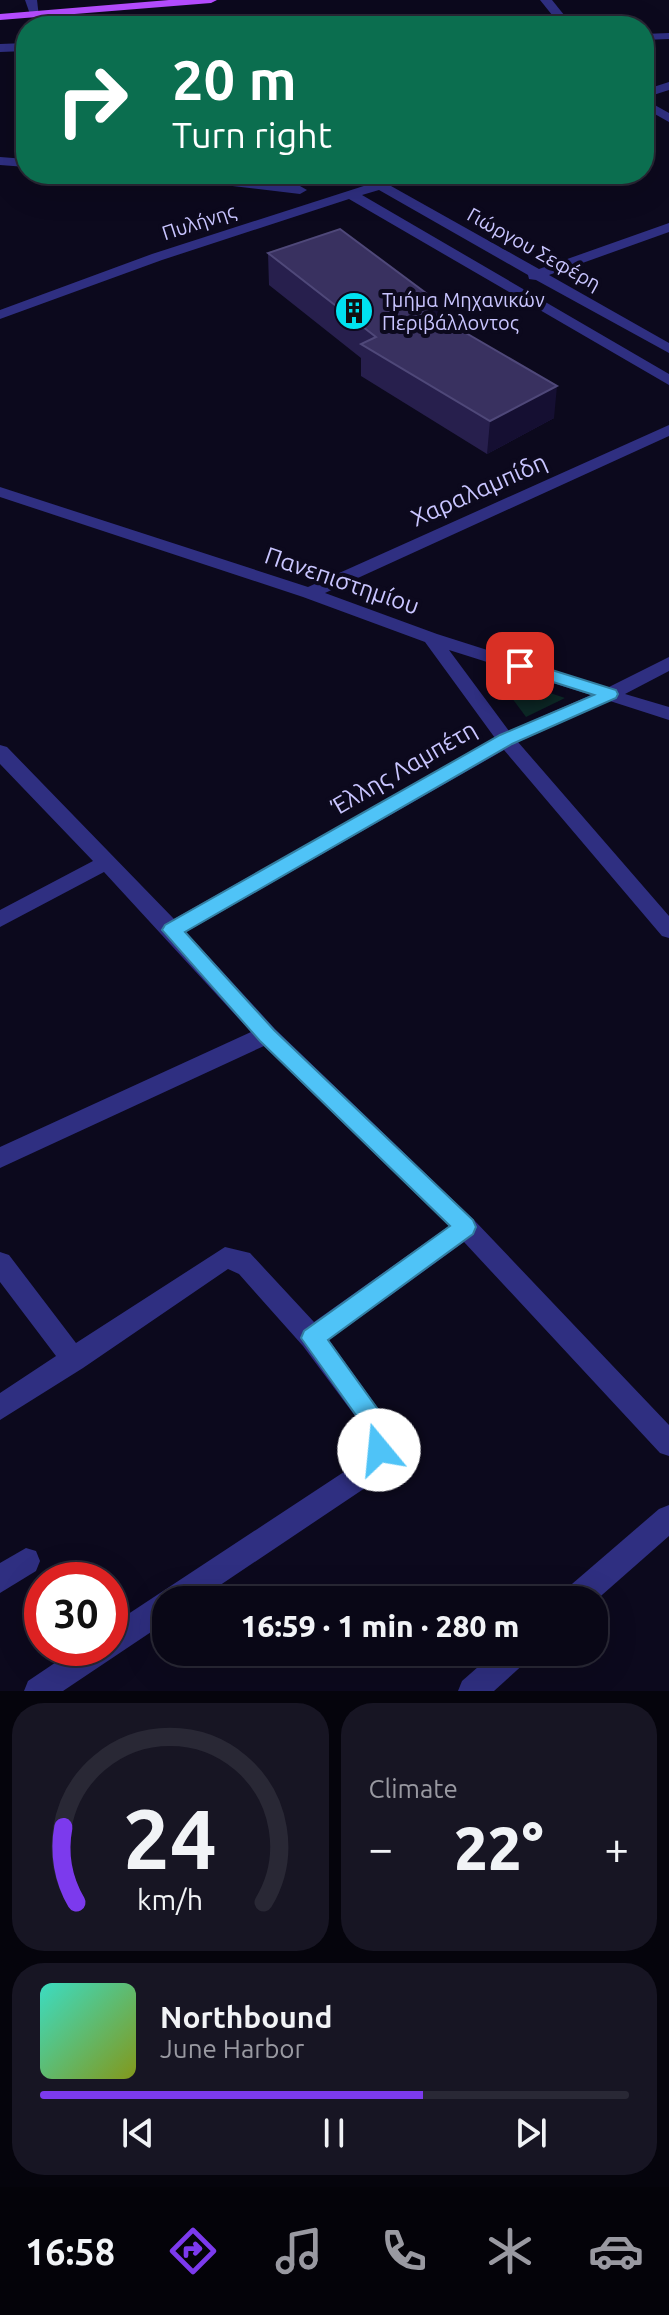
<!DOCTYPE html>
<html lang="en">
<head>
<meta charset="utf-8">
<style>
	:root { --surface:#090716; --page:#171523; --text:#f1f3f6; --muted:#9999a1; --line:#292835; --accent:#7c3aed }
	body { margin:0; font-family:Ubuntu,sans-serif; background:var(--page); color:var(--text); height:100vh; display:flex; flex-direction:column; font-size:30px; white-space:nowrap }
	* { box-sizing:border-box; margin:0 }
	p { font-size:26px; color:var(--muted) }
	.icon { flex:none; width:44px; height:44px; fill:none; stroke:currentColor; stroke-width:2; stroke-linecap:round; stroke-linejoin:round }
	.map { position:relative; height:1691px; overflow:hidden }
	.details { display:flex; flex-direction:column; gap:12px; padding:12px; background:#05040c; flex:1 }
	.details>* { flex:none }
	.top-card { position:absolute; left:16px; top:16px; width:638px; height:168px; border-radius:32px; box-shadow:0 8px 32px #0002,0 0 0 2px var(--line); background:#0b6e4f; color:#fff; overflow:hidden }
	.speed { position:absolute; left:24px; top:1562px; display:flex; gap:16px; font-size:40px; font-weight:700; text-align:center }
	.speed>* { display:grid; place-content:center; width:104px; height:104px; border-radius:50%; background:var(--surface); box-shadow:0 8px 32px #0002,0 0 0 2px var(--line); line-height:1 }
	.speed .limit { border:12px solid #d22; background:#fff; color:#111 }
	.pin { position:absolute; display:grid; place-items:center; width:68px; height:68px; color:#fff; margin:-34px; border-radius:16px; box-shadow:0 4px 12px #0006 }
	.me { position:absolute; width:88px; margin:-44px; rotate:343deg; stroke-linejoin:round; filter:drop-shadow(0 0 6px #0008) }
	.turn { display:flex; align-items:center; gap:28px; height:168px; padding:0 24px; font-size:36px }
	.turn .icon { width:104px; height:104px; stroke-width:2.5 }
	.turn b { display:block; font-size:56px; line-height:68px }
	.big { font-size:60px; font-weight:800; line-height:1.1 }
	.details .tile { flex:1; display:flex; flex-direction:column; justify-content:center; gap:12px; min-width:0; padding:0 28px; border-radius:32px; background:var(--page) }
	.details .dial { align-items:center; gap:0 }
	.dial svg { height:208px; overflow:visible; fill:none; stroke:var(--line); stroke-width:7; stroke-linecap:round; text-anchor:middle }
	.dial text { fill:var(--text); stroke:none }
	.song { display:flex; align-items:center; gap:24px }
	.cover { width:96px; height:96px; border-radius:12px; background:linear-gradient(135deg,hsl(170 70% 55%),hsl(70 70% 35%)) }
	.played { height:8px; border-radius:4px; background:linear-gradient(90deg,var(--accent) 65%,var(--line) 65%) }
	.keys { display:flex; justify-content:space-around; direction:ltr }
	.heat { display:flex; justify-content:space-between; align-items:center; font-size:44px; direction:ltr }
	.details .tiles { flex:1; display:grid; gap:12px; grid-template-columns:1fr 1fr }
	.tile:last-child { grid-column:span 2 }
	.trip { position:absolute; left:152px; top:1586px; width:456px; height:80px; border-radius:32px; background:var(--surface); box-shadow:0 8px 32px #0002,0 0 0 2px var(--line); font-weight:800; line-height:80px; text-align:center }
	.tabs { display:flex; height:128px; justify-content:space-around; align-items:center; background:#040309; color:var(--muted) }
	.tabs .icon { width:56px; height:56px }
	.tabs .active { color:var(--accent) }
	.tabs b { font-size:36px; color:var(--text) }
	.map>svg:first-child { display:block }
	.green { fill:#0c2725 }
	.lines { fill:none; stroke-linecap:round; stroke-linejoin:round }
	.minor { fill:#2f2f81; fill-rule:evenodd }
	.major { fill:#b54cff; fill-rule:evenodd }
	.wall { fill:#271f4d }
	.shaded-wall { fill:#150f32 }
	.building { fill:#393160; stroke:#4f4879; stroke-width:2 }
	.route { fill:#4fc3f7; stroke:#337fa1; stroke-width:2 }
	.labels { text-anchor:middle; stroke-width:8; stroke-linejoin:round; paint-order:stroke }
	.far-street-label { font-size:20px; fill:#c9c5ff; stroke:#0c091d }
	.far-poi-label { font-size:20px; fill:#c9c5ff; stroke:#0c091d; text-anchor:start }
	.street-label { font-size:24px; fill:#c9c5ff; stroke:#0c091d }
</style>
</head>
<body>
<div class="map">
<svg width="669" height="1691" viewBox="0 0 669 1691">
	<rect width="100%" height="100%" fill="#0c091d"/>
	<path class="green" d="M494,674L565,698L526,717Z"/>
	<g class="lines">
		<g class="minor">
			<path d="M25,0H37L39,17H31Z"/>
			<path d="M540,0H552L573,26H561Z"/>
			<path d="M669,33V39L644,40V34Z"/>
			<path d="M26,43V51L0,52V44Z"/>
			<path d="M669,82V90L644,98V90Z"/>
			<path d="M644,99L669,113V122L644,108Z"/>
			<path d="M0,157L26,159V167L0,165Z"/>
			<path d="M157,174H197L300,186L307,190L300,194L164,178Z"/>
			<path d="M401,174H421L391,186L539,269L669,223V232L549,275L669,343V353L536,280L529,279L528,275L379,190L362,195L669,374V385L349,199L162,260L0,319V310L152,254Z"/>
			<path d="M669,425V436L325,593L437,634L607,688L669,657V671L625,694L669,707V720L610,701L518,742L669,916V938L662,936L504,750L186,932L275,1029L474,1220L669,1425V1456L660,1453L464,1242L329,1340L388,1422L392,1443L383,1470L374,1482L198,1600H166V1622L63,1691H24L28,1681L77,1648H110V1626L356,1464C365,1452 367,1443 364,1428L303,1346L239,1274L228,1269L83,1368L0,1420V1393L56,1356L0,1282V1252L9,1255L76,1343L225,1247L250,1253L314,1322L449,1226L264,1046L0,1168V1147L251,1032L104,872L0,927V910L93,861L0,764V745L7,747L174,919L495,738L425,642L303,597L0,497V487L308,587ZM449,650L591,695L509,731Z"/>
			<path d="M669,1505V1536L594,1602L561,1600L565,1590L659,1509Z"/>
			<path d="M26,1548L36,1551L40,1561L36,1571L0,1593V1563Z"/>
			<path d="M495,1652H530L526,1662L494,1691H458L462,1681Z"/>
		</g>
		<path class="major" d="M169,0H217L211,3L0,20V14Z"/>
	</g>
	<path class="wall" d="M268,253L554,418L487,454L361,376V358L269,285Z"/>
	<g class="shaded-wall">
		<path d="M438,302L437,334L423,308Z"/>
		<path d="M557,386L554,418L487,454L490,421Z"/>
	</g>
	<path class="building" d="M340,229L438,302L423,308L557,386L490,421L361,344L376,337L268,253Z"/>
	<path class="route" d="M520,660L616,690L618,694L616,698L512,744L185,932L274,1030L473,1220L476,1227L473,1234L328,1340L387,1422C391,1435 394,1445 388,1458L379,1461L371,1458L365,1428L301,1338L304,1331L450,1226L260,1041L162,930L165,925L500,735L594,695L515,670L512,666L515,662Z"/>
	<defs>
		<g id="building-disc" transform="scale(2)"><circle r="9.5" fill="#00e2f0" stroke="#0c091d"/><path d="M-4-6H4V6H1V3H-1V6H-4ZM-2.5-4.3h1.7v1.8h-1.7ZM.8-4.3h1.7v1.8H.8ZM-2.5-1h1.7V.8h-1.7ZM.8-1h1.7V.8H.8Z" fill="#111"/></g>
	</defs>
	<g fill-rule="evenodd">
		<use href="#building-disc" x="354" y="311"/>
	</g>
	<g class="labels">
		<g class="far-street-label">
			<text transform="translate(199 222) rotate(-18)" y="7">Πυλήνης</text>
			<text transform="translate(534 249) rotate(29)" y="7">Γιώργου Σεφέρη</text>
		</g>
		<g class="far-poi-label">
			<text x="382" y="307">Τμήμα Μηχανικών<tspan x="382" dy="23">Περιβάλλοντος</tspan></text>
		</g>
		<g class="street-label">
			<text transform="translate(479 490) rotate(-24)" y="8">Χαραλαμπίδη</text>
			<text transform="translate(342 581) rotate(19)" y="8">Πανεπιστημίου</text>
			<text transform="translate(404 768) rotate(-30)" y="8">Έλλης Λαμπέτη</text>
		</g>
	</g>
</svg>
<div class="speed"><div class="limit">30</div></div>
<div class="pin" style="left:520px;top:666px;background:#d93025"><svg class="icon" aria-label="arrive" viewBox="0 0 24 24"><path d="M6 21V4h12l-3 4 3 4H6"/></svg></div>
<svg class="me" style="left:379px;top:1450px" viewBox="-20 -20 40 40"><circle r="19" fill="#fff"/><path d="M0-13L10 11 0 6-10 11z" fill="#4fc3f7"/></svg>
<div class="trip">16:59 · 1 min · 280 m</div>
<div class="top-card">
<div class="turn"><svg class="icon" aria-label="right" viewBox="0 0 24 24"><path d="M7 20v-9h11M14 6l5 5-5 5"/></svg><div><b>20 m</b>Turn right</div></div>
</div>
</div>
<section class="details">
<div class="tiles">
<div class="tile dial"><svg viewBox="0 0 100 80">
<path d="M14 69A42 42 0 1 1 86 69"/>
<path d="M14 69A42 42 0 0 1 9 40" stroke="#7c3aed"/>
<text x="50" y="56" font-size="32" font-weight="700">24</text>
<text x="50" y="72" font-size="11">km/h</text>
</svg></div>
<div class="tile"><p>Climate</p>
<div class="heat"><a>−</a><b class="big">22°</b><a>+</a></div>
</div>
<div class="tile">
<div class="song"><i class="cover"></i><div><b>Northbound</b><p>June Harbor</p></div></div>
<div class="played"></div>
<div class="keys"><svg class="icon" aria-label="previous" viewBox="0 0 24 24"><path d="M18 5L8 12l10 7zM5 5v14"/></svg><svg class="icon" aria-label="pause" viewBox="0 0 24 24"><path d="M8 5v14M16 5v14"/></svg><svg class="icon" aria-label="next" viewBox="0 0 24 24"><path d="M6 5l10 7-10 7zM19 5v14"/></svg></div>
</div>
</div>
</section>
<nav class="tabs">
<b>16:58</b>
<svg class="icon active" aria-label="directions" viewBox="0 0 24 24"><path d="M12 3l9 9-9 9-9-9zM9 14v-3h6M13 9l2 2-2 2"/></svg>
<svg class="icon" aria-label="music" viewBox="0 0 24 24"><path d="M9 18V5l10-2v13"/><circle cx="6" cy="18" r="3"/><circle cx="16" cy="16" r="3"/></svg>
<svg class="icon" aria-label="phone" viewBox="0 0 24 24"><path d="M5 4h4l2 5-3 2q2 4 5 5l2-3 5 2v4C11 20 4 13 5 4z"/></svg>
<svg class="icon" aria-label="climate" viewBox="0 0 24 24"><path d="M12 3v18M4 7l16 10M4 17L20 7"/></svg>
<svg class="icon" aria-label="car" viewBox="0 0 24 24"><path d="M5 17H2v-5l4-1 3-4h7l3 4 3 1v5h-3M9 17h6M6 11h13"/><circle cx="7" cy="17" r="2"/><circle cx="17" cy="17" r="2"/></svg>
</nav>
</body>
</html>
